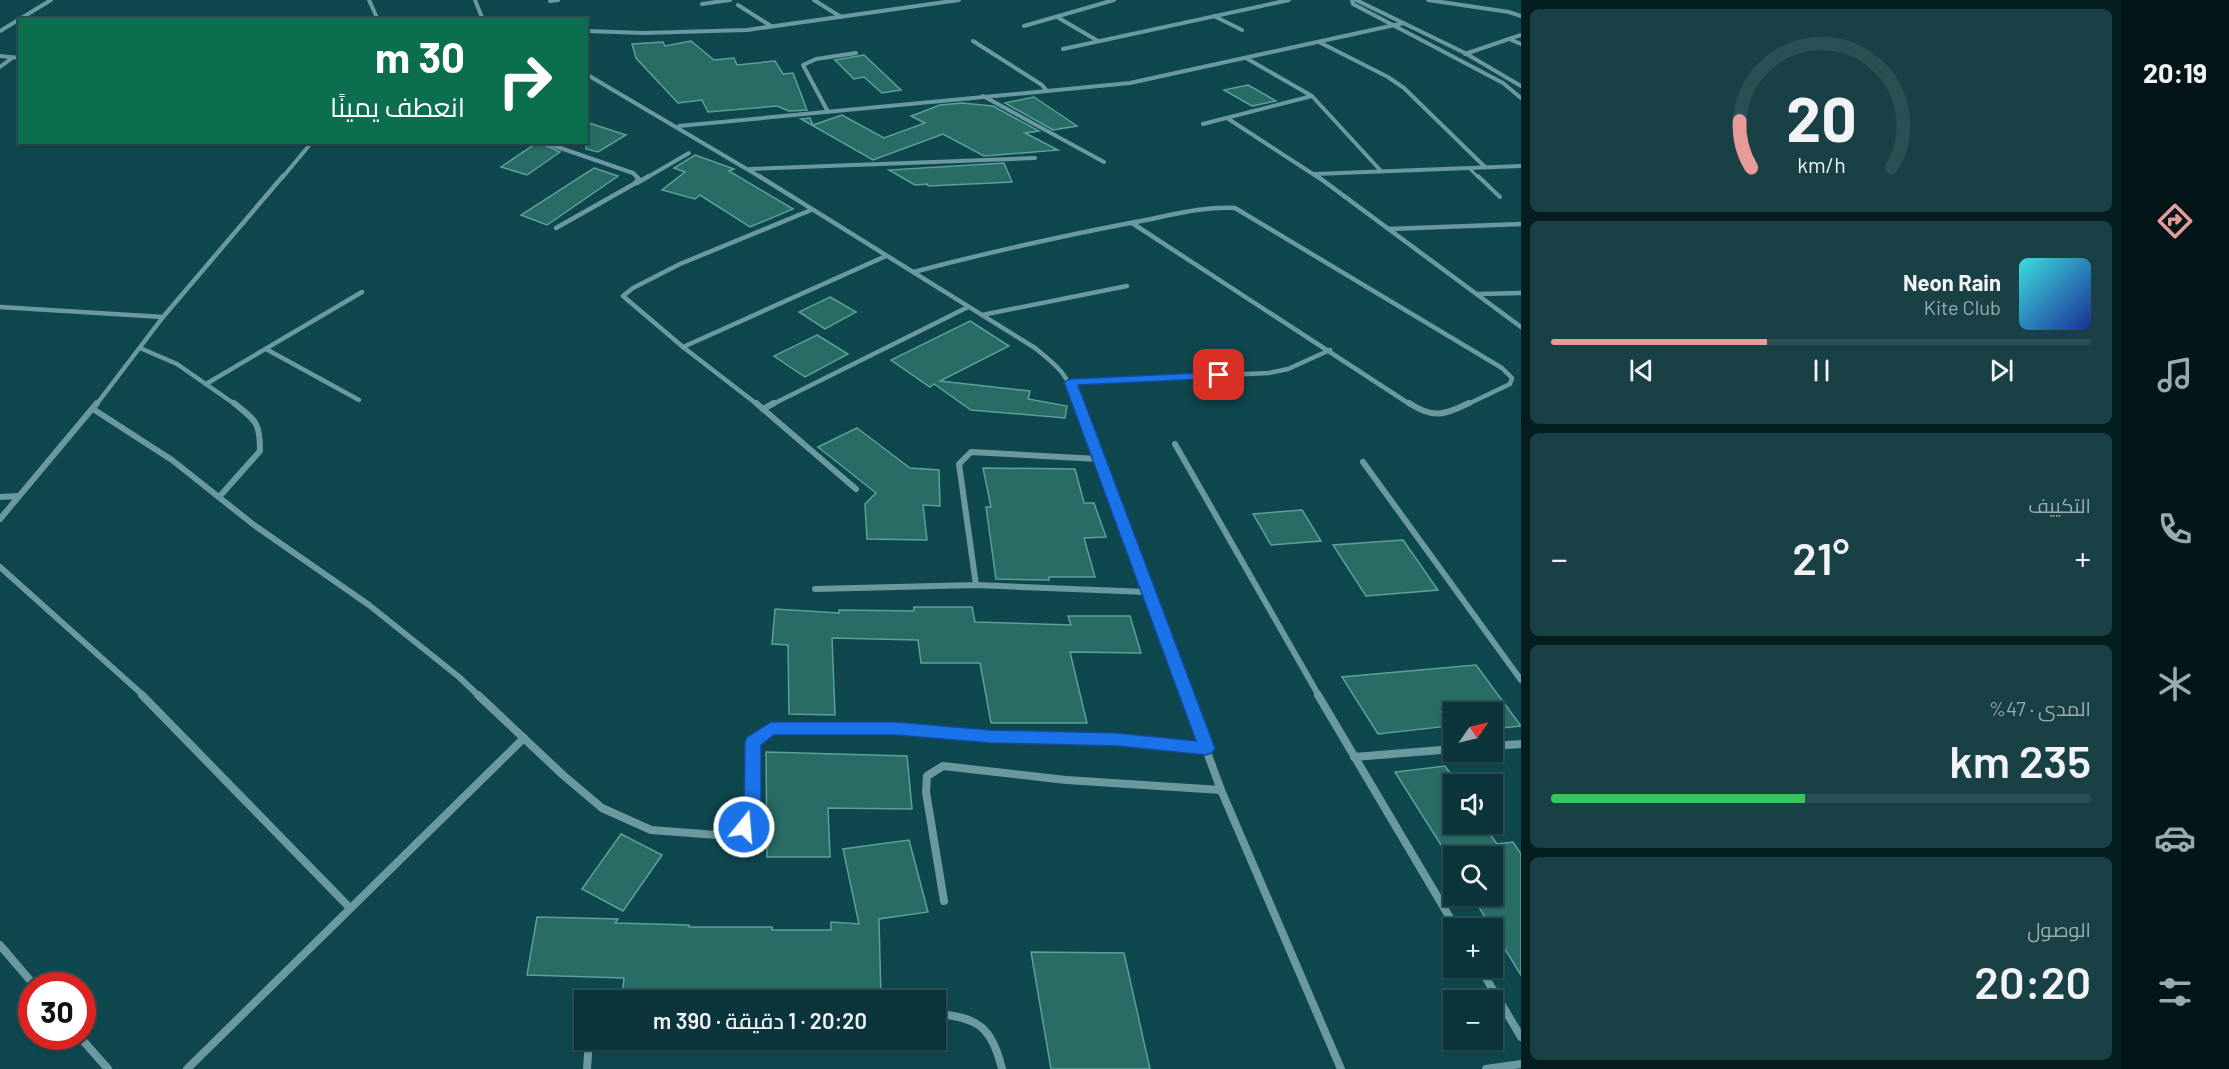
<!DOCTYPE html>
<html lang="ar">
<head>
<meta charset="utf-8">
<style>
	:root { --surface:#0b353a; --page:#194045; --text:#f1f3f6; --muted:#9aabaf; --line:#2b5054; --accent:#e69b98 }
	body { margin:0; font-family:Barlow,Cairo,sans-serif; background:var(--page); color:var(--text); direction:rtl; height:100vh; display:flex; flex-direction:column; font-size:22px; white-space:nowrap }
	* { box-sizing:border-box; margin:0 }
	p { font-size:20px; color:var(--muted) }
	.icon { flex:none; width:33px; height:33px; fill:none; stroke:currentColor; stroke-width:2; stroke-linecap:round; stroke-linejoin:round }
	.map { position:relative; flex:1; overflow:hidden; direction:ltr }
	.details { display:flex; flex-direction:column; gap:9px; padding:9px; background:#061d20; width:600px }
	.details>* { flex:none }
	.top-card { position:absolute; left:18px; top:18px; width:570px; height:126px; border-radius:0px; box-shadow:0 2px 4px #0004,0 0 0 2px var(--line); direction:rtl; background:#0b6e4f; color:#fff; overflow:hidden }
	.needle { width:39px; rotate:56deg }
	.controls { position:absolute; left:1443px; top:702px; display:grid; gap:12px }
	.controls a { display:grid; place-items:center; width:60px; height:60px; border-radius:0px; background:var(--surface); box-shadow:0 2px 4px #0004,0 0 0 2px var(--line); font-size:30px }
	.speed { position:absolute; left:18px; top:972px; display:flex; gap:12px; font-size:30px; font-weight:700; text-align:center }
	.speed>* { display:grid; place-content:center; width:78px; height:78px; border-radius:50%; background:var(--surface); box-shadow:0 2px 4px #0004,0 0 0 2px var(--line); line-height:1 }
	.speed .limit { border:9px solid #d22; background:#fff; color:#111 }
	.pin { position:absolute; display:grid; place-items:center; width:51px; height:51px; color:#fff; margin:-26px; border-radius:12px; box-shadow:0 3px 9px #0006 }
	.me { position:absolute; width:66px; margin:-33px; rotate:17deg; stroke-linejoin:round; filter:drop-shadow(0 0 4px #0008) }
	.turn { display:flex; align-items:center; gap:21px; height:126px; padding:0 24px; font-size:27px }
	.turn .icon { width:78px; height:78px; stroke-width:2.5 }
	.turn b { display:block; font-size:42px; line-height:51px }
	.big { font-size:45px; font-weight:600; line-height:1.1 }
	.details .tile { flex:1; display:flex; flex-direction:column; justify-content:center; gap:9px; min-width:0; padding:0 21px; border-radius:9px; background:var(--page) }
	.details .dial { align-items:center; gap:0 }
	.dial svg { height:156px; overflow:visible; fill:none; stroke:var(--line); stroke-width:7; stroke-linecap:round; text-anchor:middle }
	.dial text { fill:var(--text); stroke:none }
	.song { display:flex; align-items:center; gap:18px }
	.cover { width:72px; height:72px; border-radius:9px; background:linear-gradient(135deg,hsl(180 70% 55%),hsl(230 70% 35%)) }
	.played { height:6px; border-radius:3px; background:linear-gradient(90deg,var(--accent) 40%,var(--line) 40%) }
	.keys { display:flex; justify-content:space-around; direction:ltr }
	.heat { display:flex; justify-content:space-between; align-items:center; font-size:33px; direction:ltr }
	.charge { height:9px; border-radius:4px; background:linear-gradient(90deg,#34c759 47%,var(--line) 0) }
	.trip { position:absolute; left:574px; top:990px; width:372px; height:60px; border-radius:0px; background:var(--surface); box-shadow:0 2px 4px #0004,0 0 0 2px var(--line); font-weight:600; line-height:60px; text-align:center; direction:rtl }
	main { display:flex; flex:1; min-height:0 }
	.tab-bar { display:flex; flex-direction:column; width:108px; justify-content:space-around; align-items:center; background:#041517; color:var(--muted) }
	.tab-bar .icon { width:42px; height:42px }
	.tab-bar .on { color:var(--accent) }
	.tab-bar b { font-size:27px; color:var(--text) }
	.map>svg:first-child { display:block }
	.building { fill:#286c65; stroke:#5ca199; stroke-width:1.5 }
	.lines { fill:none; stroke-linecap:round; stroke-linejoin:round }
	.service-far1 { stroke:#6a999f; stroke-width:3 }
	.service { stroke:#6a999f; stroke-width:4 }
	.minor-far3 { stroke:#6a999f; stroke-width:4 }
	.minor-far2 { stroke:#6a999f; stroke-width:4.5 }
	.minor-far1 { stroke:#6a999f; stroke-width:6 }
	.minor { stroke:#6a999f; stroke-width:8 }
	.route { fill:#1a73e8; stroke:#114b97; stroke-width:1.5 }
</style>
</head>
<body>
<main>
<nav class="tab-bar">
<b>20:19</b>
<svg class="icon on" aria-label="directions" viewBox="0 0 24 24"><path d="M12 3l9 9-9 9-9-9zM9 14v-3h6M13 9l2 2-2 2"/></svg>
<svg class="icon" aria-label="music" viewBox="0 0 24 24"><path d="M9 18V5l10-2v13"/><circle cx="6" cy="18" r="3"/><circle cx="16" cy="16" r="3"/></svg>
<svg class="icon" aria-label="phone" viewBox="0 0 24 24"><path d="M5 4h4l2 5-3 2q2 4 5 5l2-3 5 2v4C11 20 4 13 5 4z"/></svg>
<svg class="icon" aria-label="climate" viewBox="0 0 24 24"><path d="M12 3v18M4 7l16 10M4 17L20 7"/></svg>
<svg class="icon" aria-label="car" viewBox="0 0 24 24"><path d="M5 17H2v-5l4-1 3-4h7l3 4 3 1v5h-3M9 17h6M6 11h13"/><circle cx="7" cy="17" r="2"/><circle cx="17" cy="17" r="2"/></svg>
<svg class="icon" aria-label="filters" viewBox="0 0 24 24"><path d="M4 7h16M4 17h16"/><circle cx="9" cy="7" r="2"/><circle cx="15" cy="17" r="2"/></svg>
</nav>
<section class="details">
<div class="tile dial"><svg viewBox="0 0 100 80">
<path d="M14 69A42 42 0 1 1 86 69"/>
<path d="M14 69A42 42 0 0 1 8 45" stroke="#e69b98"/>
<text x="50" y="56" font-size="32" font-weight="700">20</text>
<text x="50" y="72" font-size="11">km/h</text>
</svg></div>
<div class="tile">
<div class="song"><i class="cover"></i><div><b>Neon Rain</b><p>Kite Club</p></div></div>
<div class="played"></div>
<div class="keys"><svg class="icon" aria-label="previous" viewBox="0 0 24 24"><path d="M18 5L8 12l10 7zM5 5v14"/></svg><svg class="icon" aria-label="pause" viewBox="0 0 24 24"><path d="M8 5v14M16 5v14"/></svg><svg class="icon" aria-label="next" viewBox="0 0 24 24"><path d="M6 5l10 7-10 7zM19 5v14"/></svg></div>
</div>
<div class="tile"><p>التكييف</p>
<div class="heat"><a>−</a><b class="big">21°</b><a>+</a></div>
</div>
<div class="tile"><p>المدى · 47%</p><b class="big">235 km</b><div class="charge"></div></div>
<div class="tile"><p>الوصول</p><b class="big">20:20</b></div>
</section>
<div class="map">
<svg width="1521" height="1069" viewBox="0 0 1521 1069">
	<rect width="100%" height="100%" fill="#0f474e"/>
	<g class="building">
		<path d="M691,41L714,60L734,58L737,65L775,61L783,74L793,73L807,110L789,111L777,106L708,112L702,100L678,103L636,58L632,44L663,42L665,46Z"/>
		<path d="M864,55L901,90L882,93L864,77L854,79L835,60Z"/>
		<path d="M1248,85L1276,101L1252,106L1224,90Z"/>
		<path d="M1034,97L1077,126L1053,130L1005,103Z"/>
		<path d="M962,103L993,106L1039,131L1025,133L1058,150L984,156L943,134L873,160L801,119L810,118L813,125L842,115L884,138L925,123L911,116L940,105Z"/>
		<path d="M586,122L626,135L598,152L586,149Z"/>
		<path d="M538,142L560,152L527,175L501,167Z"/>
		<path d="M695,155L734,169L729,171L793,209L750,227L700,195L695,199L662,190L685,172L674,168Z"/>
		<path d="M1004,163L1012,182L928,186L927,184L915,185L889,170Z"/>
		<path d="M594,168L618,176L547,225L521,215Z"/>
		<path d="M830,297L856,312L825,329L799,312Z"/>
		<path d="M970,321L1009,346L940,381L1030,391L1028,399L1067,406L1065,418L971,410L934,384L930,387L891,360Z"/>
		<path d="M817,335L848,354L805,377L774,356Z"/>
		<path d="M857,428L910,468L939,470L940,506L923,505L927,540L867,539L865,504L876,493L818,447Z"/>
		<path d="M983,468L1075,469L1084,503H1094L1106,537L1084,538L1095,577H1049V580L996,579L986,507H991Z"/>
		<path d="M1302,510L1321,541L1271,545L1253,514Z"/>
		<path d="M1403,540L1438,590L1366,596L1333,545Z"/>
		<path d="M914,607H972L975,622L1071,625L1068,616H1130L1141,653L1070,652L1087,723H991L980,663H921L918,640L832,638L835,715L789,714L788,645L772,644L775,609L839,613V610L914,611Z"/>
		<path d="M1476,665L1521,726L1492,729V712H1441L1449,726L1378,734L1342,677Z"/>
		<path d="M766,752L907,756L912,809L828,808L830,857H767Z"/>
		<path d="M1445,766L1454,779V824H1483L1497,844L1513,842L1521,854V975L1472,896H1492V856H1448L1395,772Z"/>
		<path d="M621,834L662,855L623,911L582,889Z"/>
		<path d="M909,840L928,912L879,919L881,1000L825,997V1000H780V993L684,994V999L622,997L624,978L527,975L537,917L618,919L615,923L689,925V927H772V930H831V922L859,924L843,849Z"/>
		<path d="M1031,952L1124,953L1150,1069H1051Z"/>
	</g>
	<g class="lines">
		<path class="service-far1" d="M1469,168L1479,178"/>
		<path class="service" d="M1478,176L1500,197"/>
		<g class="minor-far3">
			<path d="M369,0L378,20"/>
			<path d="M475,0L483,20"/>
			<path d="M814,0L841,17"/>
			<path d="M1352,0L1353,4L1503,83L1521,98"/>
			<path d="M1356,0L1465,53L1521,86"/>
			<path d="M1428,0L1509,12L1521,16"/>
			<path d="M550,1L558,0"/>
			<path d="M702,4L730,0"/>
			<path d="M738,5L771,26"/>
			<path d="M1214,16L1242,30"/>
			<path d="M1057,17L1098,41"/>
			<path d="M1024,26L1114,0"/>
			<path d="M0,31L51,0"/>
			<path d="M586,31L644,33L747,30L959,0"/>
			<path d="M1509,39L1521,44"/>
			<path d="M1319,42L1388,77L1404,88L1485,167"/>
			<path d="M1063,49L1289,0"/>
			<path d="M1465,54L1521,35"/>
			<path d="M0,56L20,58"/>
			<path d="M1246,58L1312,96L1381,171"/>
			<path d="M0,67L12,58"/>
			<path d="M586,74L762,178"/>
			<path d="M1047,91L1130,83L1404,23"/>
			<path d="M983,96L1104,162"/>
			<path d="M828,112L803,65L816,59L856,53"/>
			<path d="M1227,118L1319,178"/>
			<path d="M1203,124L1312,96"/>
			<path d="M679,126L1047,91L1042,85L973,41"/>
			<path d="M543,142L633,173L638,178"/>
			<path d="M750,169L1035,158"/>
			<path d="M1315,174L1521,166"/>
			<path d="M282,178L312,142"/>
			<path d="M646,178L689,153"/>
		</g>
		<g class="minor-far2">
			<path d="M759,176L1035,348C1060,368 1067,374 1078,405"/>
			<path d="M1317,176L1521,327"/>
			<path d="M637,183L649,176"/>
			<path d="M1132,223L1411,405"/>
			<path d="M556,228L634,184L639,179L636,176"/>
			<path d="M1389,229L1521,224"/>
			<path d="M914,272C985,253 1058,237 1130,223C1165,217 1200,206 1235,208L1502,368L1512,378L1510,384L1466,405"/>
			<path d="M1477,294L1521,293"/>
			<path d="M0,307L163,317"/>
			<path d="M982,315L1127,286"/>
			<path d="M683,347L886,256"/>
			<path d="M140,348L177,364L236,405"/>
			<path d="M266,349L359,400"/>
			<path d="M1070,382L1269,373L1288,369L1330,350"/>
			<path d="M206,384L362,292"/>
			<path d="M96,405L163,317L283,176"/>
			<path d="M758,405L683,347L623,296L633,288L680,264L811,210"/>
			<path d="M771,405L968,307"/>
		</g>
		<g class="minor-far1">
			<path d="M756,403L856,489"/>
			<path d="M1078,403L1186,696"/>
			<path d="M1409,403C1433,419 1445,415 1469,403"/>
			<path d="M93,409L172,460L254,525L369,605L459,677L479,696"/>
			<path d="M763,409L774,403"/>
			<path d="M1175,444L1319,696"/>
			<path d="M1363,462L1521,680"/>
			<path d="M0,497L19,496"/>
			<path d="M219,497L260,451C260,422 256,421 234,403"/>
			<path d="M0,519L97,403"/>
			<path d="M0,567L144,696"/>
			<path d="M976,585L959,464L971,452L1098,459"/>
			<path d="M815,589L976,585L1147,592"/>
		</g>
		<g class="minor">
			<path d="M142,695L350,908"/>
			<path d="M478,695L563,775L602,808L651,830L730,836L744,827L753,810V742L771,729H896L990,737L1117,739L1206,748"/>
			<path d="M1186,695L1221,790L1341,1069"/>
			<path d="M1318,695L1456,928"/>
			<path d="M1492,746L1521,744"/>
			<path d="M1354,757L1454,749"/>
			<path d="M944,901L926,792L927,776L943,766L1066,780L1221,790"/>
			<path d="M0,945L35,986"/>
			<path d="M1480,968L1521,1037"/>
			<path d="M936,1014C978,1017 992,1027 1002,1069"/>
			<path d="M79,1036L108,1069"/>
			<path d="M187,1069L524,738"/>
			<path d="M587,1069L589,1040"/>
			<path d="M1486,1069L1521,1064"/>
		</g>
	</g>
	<path class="route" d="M1219,372L1224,373V378L1078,385L1215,748L1212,753L1206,755L1117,746L990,743L896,735H774L761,745V810L750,832L744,834L738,832L736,827L744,810L745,742L747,737L771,722H896L990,730L1117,733L1196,741L1064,382L1070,379Z"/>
</svg>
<div class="controls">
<a><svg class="needle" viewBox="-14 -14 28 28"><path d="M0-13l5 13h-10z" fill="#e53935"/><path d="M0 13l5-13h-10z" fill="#9aabaf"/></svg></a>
<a><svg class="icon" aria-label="sound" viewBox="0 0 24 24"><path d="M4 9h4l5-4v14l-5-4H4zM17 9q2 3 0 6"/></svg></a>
<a><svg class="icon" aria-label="search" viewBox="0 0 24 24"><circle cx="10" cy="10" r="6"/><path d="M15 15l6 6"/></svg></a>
<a>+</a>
<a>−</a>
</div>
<div class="speed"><div class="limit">30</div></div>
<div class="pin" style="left:1219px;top:375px;background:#d93025"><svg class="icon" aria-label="arrive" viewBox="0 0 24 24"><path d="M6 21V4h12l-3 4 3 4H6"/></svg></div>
<svg class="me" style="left:744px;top:827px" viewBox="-20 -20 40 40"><circle r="17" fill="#1a73e8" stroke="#fff" stroke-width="3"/><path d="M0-11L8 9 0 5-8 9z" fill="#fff"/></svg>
<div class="trip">20:20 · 1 دقيقة · 390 m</div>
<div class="top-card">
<div class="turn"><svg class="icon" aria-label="right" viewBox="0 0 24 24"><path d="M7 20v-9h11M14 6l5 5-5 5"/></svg><div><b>30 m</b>انعطف يمينًا</div></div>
</div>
</div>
</main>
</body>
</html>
